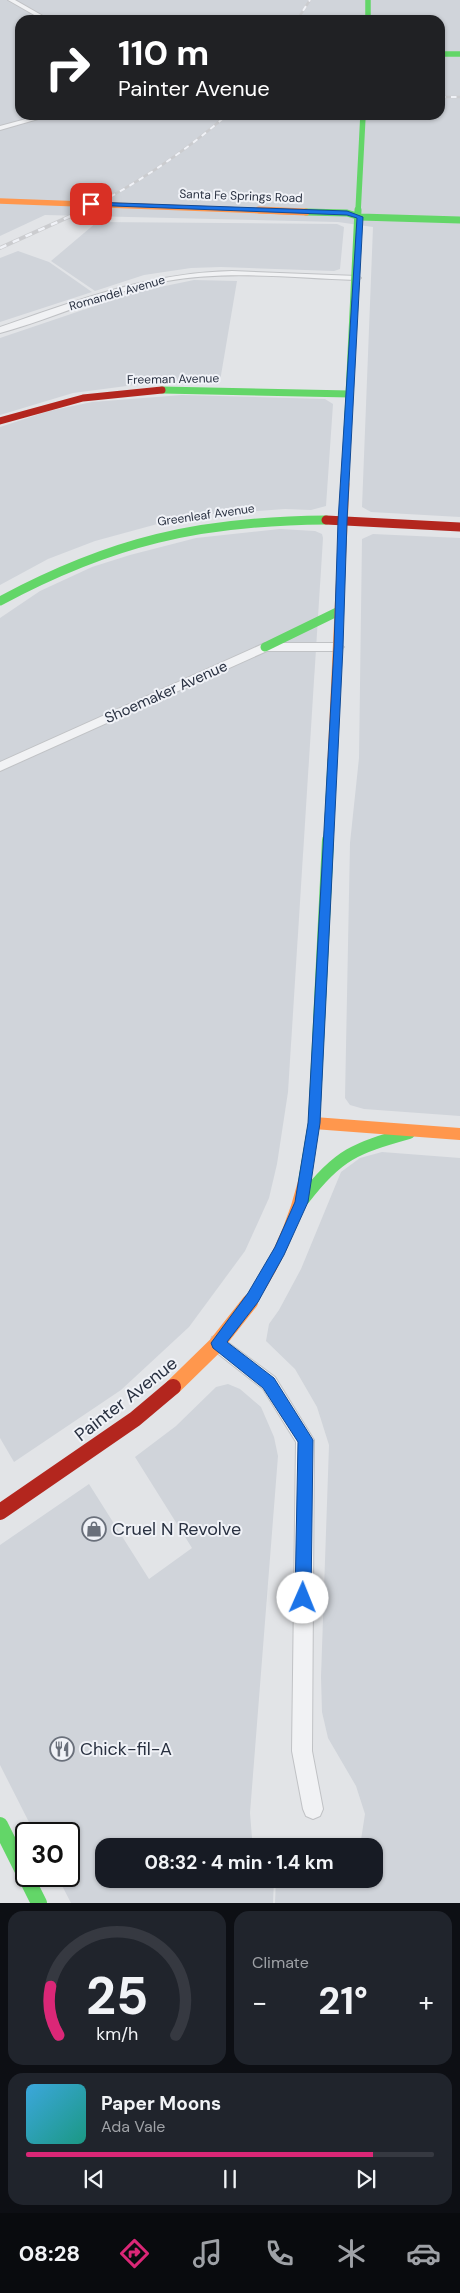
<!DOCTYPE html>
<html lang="en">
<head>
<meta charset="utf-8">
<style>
	:root { --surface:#171b24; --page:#20242c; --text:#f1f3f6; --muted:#9ea1a6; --line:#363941; --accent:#db2777 }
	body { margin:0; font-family:"DM Sans",sans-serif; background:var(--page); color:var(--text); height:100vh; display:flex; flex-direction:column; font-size:19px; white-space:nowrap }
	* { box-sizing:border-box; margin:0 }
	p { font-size:16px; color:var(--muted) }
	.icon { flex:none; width:28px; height:28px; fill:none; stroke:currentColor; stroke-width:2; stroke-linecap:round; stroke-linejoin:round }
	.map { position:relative; height:1903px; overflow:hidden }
	.panel { display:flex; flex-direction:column; gap:8px; padding:8px; background:#0d0f14; flex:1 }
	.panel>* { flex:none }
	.guide { position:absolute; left:15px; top:15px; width:430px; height:105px; border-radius:15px; box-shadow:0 1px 4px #0004; background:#202124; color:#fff; overflow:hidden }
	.speed { position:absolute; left:15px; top:1822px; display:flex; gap:10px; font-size:25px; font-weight:700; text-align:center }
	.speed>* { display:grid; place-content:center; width:65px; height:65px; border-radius:50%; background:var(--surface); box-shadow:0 1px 4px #0004; line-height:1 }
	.speed .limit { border:2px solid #111; border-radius:8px; background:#fff; color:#111 }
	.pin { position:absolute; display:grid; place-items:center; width:42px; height:42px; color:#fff; margin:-21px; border-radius:10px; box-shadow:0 2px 8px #0006 }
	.me { position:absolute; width:55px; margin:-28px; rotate:1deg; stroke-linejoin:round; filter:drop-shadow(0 0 4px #0008) }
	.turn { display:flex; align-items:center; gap:18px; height:105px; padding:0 20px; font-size:22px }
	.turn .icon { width:65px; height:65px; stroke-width:2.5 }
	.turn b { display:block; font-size:35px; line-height:42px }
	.big { font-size:38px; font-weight:700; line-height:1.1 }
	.panel .widget { flex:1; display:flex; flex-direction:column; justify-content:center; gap:8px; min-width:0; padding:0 18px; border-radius:15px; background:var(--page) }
	.panel .dial { align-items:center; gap:0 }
	.dial svg { height:130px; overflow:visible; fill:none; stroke:var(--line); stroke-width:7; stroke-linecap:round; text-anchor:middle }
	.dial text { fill:var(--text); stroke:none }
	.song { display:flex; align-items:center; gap:15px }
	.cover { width:60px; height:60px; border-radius:8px; background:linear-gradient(135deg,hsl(200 70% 55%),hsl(170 70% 35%)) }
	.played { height:5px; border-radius:2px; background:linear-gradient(90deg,var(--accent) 85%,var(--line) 85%) }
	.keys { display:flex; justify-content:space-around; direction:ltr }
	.heat { display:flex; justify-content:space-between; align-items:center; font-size:28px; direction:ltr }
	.panel .tiles { flex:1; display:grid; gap:8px; grid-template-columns:1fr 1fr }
	.widget:last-child { grid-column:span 2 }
	.trip { position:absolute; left:95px; top:1838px; width:288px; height:50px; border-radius:15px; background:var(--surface); box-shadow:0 1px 4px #0004; font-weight:700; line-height:50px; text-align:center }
	.tab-bar { display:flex; height:80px; justify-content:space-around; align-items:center; background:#090b0e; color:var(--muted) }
	.tab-bar .icon { width:35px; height:35px }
	.tab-bar .on { color:var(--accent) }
	.tab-bar b { font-size:22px; color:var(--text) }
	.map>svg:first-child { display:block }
	.built { fill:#d0d4da; fill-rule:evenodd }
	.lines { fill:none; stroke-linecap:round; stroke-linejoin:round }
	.street-casing { stroke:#c0c2c5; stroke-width:2 }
	.street { fill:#f1f2f4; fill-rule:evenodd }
	.fast-far4 { stroke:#63d668; stroke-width:5.5 }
	.fast-far3 { stroke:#63d668; stroke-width:7 }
	.fast-far2 { stroke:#63d668; stroke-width:9 }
	.fast-far1 { stroke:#63d668; stroke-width:12 }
	.fast { stroke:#63d668; stroke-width:16 }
	.slow-far4 { stroke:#ff974d; stroke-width:5.5 }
	.slow-far3 { stroke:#ff974d; stroke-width:7 }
	.slow-far2 { stroke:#ff974d; stroke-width:9 }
	.slow-far1 { stroke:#ff974d; stroke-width:12 }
	.slow { stroke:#ff974d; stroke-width:16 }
	.jam-far2 { stroke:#b3261e; stroke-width:7 }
	.jam-far1 { stroke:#b3261e; stroke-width:9 }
	.jam { stroke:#b3261e; stroke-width:16 }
	.rail-far1-casing { stroke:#cbcccf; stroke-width:2.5 }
	.rail-casing { stroke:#cbcccf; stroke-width:4 }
	.rail-far1 { stroke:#f0f2f7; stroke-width:2; stroke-dasharray:5.5; stroke-linecap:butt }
	.rail { stroke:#f0f2f7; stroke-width:2.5; stroke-dasharray:7; stroke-linecap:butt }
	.route { fill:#1a73e8; stroke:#114b97 }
	.labels { text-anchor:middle; stroke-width:4; stroke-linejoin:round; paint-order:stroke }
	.far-street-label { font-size:12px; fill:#293141; stroke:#f0f2f7 }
	.street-label { font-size:15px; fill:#293141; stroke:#f0f2f7 }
	.near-street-label { font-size:18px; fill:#293141; stroke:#f0f2f7 }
	.near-poi-label { font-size:18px; fill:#293141; stroke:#f0f2f7; text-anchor:start }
</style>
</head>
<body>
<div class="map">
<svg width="460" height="1903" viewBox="0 0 460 1903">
	<rect width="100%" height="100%" fill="#e2e4e7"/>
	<g class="built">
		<path d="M0,0H460V517L371,512L362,507L373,227L338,222L45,215L0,236ZM20,20H440V115H20Z"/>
		<path d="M97,222L337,224L344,227L340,269L334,271L221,267L191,268L144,275L95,291L51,261Z"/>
		<path d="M18,251L49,262L92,292L0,322V258Z"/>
		<path d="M194,280L237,281L220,381H165L73,393L0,415V338L136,292Z"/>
		<path d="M182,395L325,399L333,404L326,506L311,510L285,509L199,515L161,523L95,541L48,559L0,585V427L49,411L92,402Z"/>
		<path d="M280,529L315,531L322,534L323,538L288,1092L277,1164L269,1198L245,1251L189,1327L121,1390L14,1462L0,1438V618L40,591L92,567L130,555L196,538Z"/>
		<path d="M373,534L460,538V1116L364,1109L350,1105L345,1098L350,843L359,758L362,539Z"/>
		<path d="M382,1152L460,1158V1903H275L276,1879H374V1846H360L365,1814L356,1786L328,1738L322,1712L321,1677L329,1445L317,1407L295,1369L266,1341L269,1324L279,1310L301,1269L341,1172L360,1158Z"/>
		<path d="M228,1384L240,1389L261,1407L274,1437L278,1456L250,1813L252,1838L259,1846H104V1879H274L273,1903H71L57,1876H69V1834H35L0,1765V1545L89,1484L149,1579L192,1548L135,1457L176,1426L216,1387Z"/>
	</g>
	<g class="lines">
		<g class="street-casing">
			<g id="street">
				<path d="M8,0H15L50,20H43Z"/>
				<path d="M41,115H52L0,130V126Z"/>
				<path d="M232,271L357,276L361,278L357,280C294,278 229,270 167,281C109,291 56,318 0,333V327C78,300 148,273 232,271Z"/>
				<path d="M265,643H338L344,647L338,651H267L0,771V762Z"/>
				<path d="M218,1335L275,1377L314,1440L312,1751L323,1809L320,1816L313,1819L306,1816L303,1809L292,1751L296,1442L263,1389L212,1349L210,1343L212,1337Z"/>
			</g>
		</g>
		<use href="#street" class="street"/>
		<g class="fast-far4">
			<path d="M368,0V20"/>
			<path d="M440,54H460"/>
			<path d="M358,212L363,115"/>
		</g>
		<g class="fast-far3">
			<path d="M306,212L347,213L360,217L460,220"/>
			<path d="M162,390L350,394"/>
			<path d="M345,476L358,210"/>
		</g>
		<g class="fast-far2">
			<path d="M0,601C112,541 199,521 326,520"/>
			<path d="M265,647L339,611"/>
			<path d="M328,841L332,760"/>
		</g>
		<g class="fast-far1">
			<path d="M304,1182L314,1123L328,840"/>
			<path d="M304,1199C338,1154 356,1148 409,1133"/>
		</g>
		<path class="fast" d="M0,1825L39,1903"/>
		<path class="slow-far4" d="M0,201L294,212"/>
		<g class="slow-far3">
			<path d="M259,210L306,212"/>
			<path d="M345,486V476"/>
		</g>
		<path class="slow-far2" d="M332,760L345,484"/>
		<g class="slow-far1">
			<path d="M314,1123L460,1134"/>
			<path d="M249,1303C275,1266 293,1226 304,1182"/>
		</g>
		<path class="slow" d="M173,1387L216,1345L250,1302"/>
		<path class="jam-far2" d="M0,421L83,398L162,390"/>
		<path class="jam-far1" d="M326,520L460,527"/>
		<path class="jam" d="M0,1512L135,1419L173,1387"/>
		<g class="rail-far1-casing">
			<g id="rail-far1">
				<path d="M297,20L310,0"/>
				<path d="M440,97H460"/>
				<path d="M81,212C134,186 182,154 227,115"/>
			</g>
		</g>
		<g class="rail-casing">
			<path id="rail" d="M0,248L84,210"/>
		</g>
		<use href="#rail-far1" class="rail-far1"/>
		<use href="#rail" class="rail"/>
	</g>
	<path class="route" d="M91,202L347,211L363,217L347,521L343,647L320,1123L308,1202L284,1255L258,1302L227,1342L274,1378L313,1440L311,1598L309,1603L303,1606L298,1603L295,1598L298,1442L263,1388L213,1348L211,1343L248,1293L275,1247L295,1202L308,1123L334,647L338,521L357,218L347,215L88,205Z"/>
	<defs>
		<g id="shop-ring" transform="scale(1.25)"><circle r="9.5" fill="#f0f2f7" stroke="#6a707b" stroke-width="1.5"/><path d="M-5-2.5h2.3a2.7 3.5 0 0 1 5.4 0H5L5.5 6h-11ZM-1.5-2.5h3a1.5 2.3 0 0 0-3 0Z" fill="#6a707b"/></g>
		<g id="restaurant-ring" transform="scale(1.25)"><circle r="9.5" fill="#f0f2f7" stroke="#6a707b" stroke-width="1.5"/><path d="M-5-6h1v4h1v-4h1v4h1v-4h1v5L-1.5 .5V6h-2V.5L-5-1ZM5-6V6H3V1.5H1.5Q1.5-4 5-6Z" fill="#6a707b"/></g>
	</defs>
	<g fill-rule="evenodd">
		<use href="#shop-ring" x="94" y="1529"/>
		<use href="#restaurant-ring" x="62" y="1749"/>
	</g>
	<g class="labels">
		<g class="far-street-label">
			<text transform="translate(241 196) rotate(2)" y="4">Santa Fe Springs Road</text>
			<text transform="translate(117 293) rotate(-16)" y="4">Romandel Avenue</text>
			<text transform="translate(173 379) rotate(-1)" y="4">Freeman Avenue</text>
			<text transform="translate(206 515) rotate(-8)" y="4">Greenleaf Avenue</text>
		</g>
		<g class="street-label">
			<text transform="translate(166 692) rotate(-24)" y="5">Shoemaker Avenue</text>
		</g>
		<g class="near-street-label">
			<text transform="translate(126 1399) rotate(-38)" y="6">Painter Avenue</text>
		</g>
		<g class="near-poi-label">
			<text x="112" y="1535">Cruel N Revolve</text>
			<text x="80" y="1755">Chick-fil-A</text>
		</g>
	</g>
</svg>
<div class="speed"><div class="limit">30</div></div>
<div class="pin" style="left:91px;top:204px;background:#d93025"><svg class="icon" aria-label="arrive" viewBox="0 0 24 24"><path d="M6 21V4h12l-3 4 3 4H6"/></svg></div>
<svg class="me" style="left:303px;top:1598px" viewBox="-20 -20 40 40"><circle r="19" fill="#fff"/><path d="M0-13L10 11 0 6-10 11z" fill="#1a73e8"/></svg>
<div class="trip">08:32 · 4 min · 1.4 km</div>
<div class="guide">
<div class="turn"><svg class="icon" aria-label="right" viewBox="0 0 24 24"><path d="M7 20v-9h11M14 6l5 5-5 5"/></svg><div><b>110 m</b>Painter Avenue</div></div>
</div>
</div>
<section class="panel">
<div class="tiles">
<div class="widget dial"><svg viewBox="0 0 100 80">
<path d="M14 69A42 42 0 1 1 86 69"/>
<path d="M14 69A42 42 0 0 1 9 39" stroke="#db2777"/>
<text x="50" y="56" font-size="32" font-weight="700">25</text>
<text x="50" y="72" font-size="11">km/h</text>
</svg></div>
<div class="widget"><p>Climate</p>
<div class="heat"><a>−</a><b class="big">21°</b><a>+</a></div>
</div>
<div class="widget">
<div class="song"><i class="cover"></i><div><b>Paper Moons</b><p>Ada Vale</p></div></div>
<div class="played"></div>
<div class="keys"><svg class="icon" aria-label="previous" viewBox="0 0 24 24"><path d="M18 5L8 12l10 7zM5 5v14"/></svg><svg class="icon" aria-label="pause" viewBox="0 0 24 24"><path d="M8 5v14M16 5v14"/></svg><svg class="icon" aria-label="next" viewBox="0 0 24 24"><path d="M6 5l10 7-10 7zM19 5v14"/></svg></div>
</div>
</div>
</section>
<nav class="tab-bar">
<b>08:28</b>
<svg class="icon on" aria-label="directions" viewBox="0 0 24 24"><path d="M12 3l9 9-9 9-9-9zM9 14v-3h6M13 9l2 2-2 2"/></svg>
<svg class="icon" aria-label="music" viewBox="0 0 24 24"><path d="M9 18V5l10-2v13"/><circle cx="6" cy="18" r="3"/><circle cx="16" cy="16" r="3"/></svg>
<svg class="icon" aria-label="phone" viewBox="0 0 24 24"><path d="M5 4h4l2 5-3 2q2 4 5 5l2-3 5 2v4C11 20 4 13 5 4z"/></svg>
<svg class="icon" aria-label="climate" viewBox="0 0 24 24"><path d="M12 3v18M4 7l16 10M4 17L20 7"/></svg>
<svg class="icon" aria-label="car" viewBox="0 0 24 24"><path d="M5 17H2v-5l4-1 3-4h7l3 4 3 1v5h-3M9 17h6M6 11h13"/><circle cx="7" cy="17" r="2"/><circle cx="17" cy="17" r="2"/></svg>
</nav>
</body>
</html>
